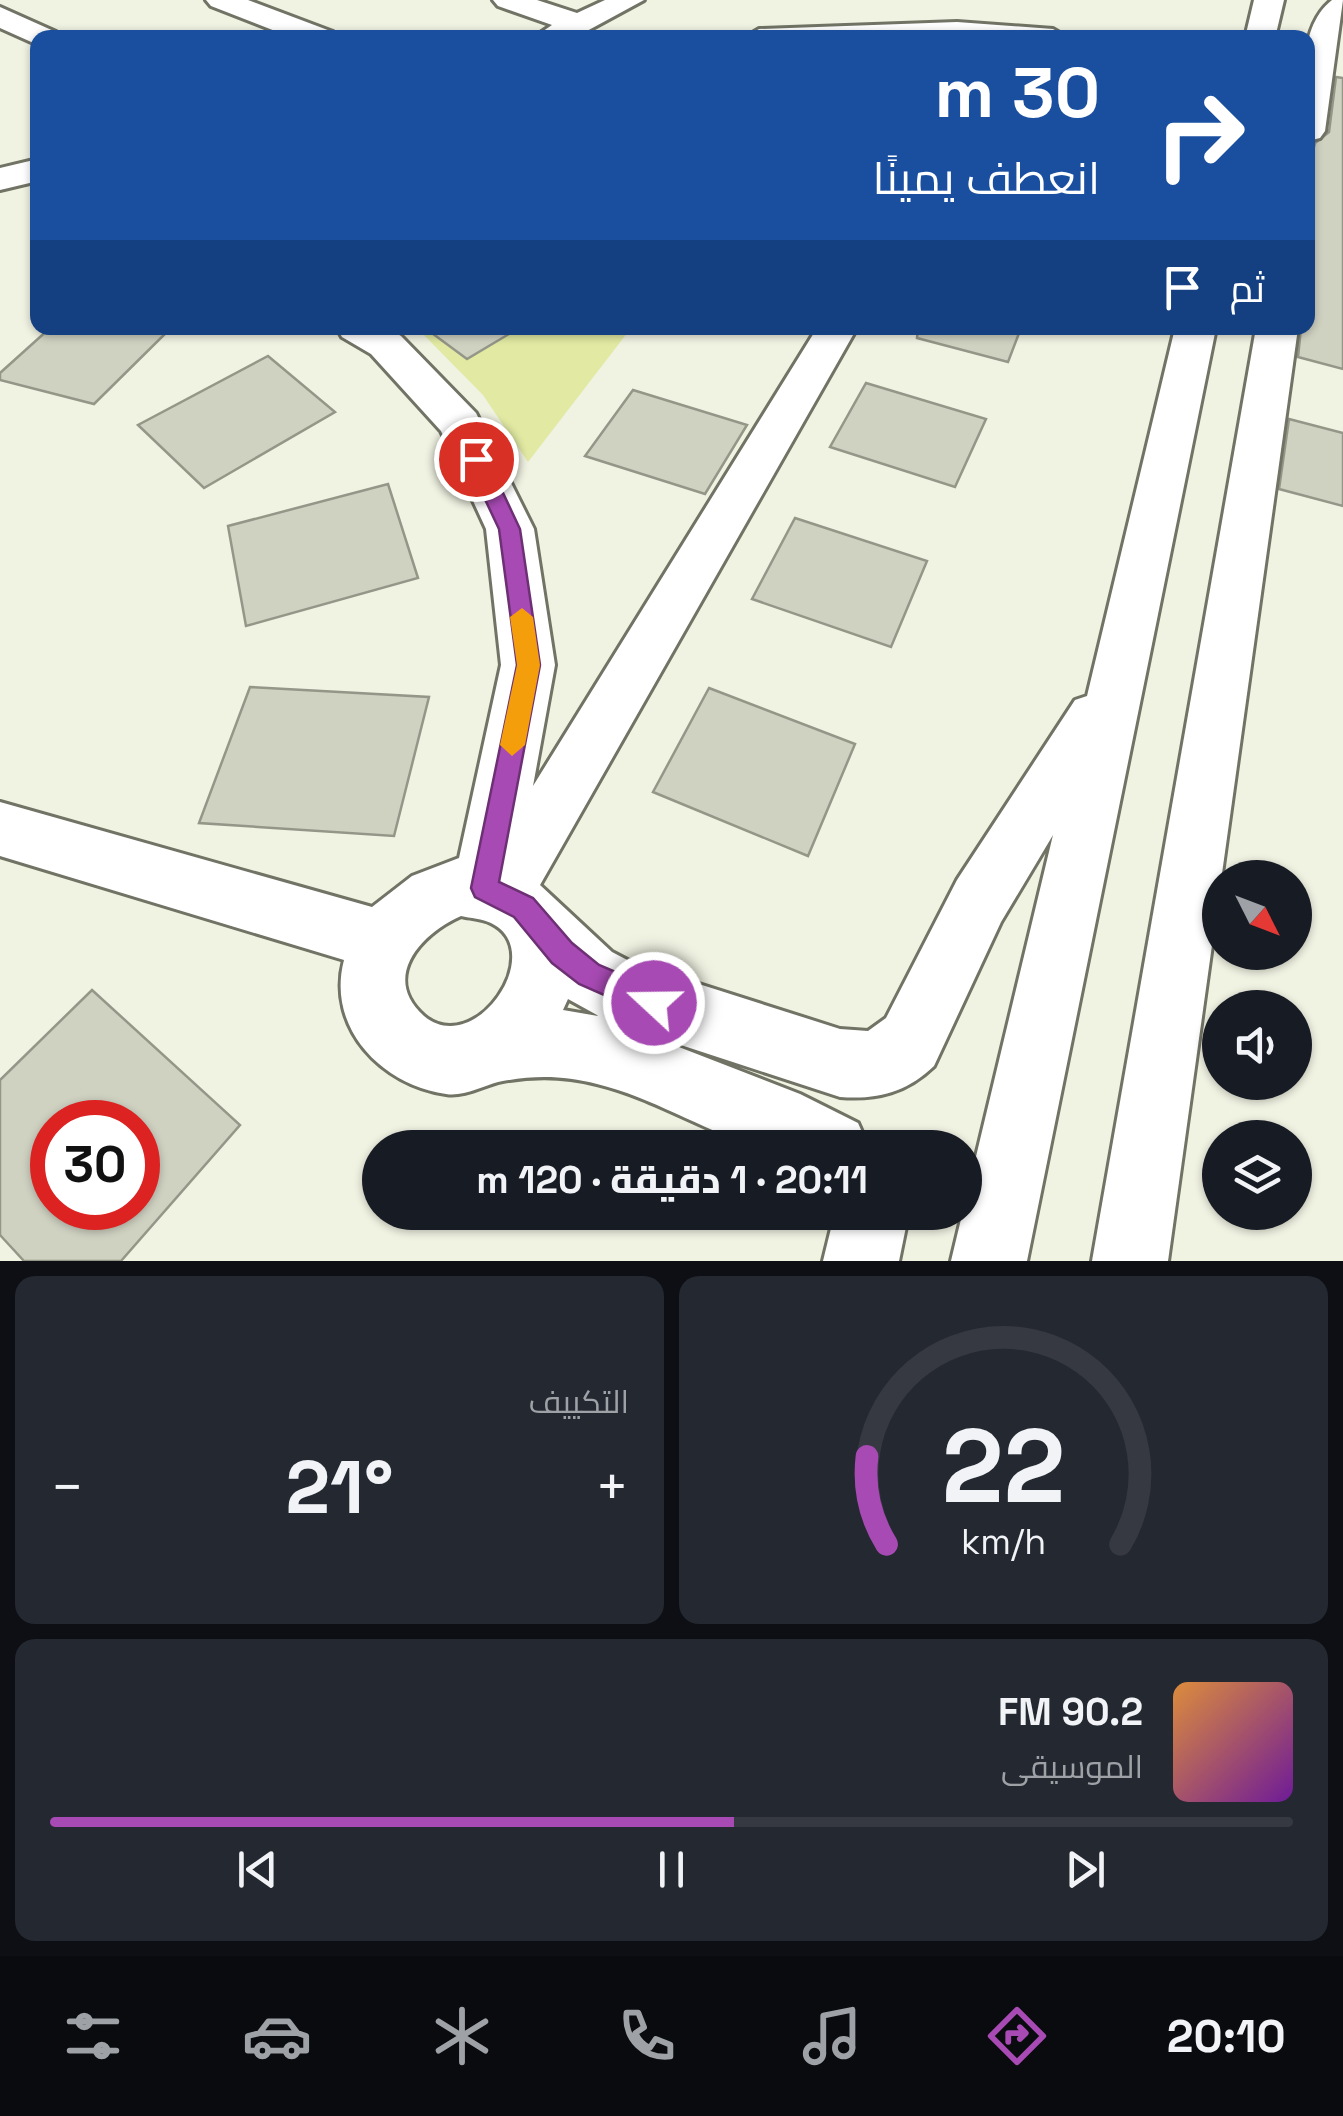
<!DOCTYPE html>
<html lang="ar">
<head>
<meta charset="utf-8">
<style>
	:root { --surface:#171b24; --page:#242831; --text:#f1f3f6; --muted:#9ea1a6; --line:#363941; --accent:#a74ab3 }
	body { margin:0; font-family:"Space Grotesk",Cairo,sans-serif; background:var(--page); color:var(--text); direction:rtl; height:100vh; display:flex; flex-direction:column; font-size:38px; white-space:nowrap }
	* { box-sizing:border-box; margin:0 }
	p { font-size:32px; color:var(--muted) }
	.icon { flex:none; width:55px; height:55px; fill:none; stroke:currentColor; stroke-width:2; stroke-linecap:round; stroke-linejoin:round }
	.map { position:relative; height:1261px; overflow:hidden; direction:ltr }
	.details { display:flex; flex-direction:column; gap:15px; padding:15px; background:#0d0f14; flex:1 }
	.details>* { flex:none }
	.banner { position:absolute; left:30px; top:30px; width:1285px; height:305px; border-radius:20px; box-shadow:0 2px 8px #0004; direction:rtl; background:#1a4fa0; color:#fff; overflow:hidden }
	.needle { width:65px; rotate:132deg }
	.controls { position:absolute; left:1202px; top:860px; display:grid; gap:20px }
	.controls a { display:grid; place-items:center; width:110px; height:110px; border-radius:50%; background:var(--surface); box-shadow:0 2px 8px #0004; font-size:50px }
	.speed { position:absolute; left:30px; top:1100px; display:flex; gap:20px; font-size:50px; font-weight:700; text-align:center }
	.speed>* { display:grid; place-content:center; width:130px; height:130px; border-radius:50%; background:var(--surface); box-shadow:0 2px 8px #0004; line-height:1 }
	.speed .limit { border:15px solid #d22; background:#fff; color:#111 }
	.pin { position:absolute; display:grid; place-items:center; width:85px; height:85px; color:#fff; margin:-42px; border:5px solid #fff; border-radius:50%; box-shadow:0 2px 10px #0007 }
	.me { position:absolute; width:110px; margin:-55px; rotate:291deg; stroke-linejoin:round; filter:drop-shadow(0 0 8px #0008) }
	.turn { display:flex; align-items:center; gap:35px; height:210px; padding:0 50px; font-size:45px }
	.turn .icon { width:130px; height:130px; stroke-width:2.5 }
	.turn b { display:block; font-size:70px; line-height:85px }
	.then { display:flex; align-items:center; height:95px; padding:0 50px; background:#0003; gap:20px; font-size:38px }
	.big { font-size:75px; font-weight:800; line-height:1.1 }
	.details .widget { flex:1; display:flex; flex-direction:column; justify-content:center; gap:15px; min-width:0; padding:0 35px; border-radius:20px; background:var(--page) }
	.details .dial { align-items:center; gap:0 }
	.dial svg { height:260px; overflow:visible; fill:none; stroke:var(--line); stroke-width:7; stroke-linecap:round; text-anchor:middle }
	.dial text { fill:var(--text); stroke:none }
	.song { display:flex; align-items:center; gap:30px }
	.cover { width:120px; height:120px; border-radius:15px; background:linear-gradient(135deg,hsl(30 70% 55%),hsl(280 70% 35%)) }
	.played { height:10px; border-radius:5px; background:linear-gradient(90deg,var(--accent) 55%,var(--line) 55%) }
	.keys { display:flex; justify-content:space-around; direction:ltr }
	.heat { display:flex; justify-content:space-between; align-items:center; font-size:55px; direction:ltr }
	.details .tiles { flex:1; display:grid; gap:15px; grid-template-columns:1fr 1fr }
	.widget:last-child { grid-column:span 2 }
	.trip { position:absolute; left:362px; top:1130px; width:620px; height:100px; border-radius:50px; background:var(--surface); box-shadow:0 2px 8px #0004; font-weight:800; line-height:100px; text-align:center; direction:rtl }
	.dock { display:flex; height:160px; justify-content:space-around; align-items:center; background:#090b0e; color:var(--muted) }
	.dock .icon { width:70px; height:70px }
	.dock .current { color:var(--accent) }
	.dock b { font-size:45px; color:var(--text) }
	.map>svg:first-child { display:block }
	.green { fill:#e1e9a2 }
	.building { fill:#cfd1c1; stroke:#949687; stroke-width:2.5; fill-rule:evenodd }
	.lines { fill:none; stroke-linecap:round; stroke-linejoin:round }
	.minor-casing { stroke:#717365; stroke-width:6 }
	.minor { fill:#fff; fill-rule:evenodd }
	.route { fill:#a74ab3; stroke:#6d3074; stroke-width:2.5 }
	.slow { fill:#f59e0b }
</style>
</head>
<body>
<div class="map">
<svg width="1343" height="1261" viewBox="0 0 1343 1261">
	<rect width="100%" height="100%" fill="#f0f2e2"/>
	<path class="green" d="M417,328H631L528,462L483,395Z"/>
	<g class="building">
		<path d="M1336,77L1343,78V369L1298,357L1301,328H1308V170L1315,143L1329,132Z"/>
		<path d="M50,328H171L94,404L0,380V373Z"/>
		<path d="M425,328H519L467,359Z"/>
		<path d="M918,328H1021L1008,362L917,338Z"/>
		<path d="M268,356L335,412L204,488L138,425Z"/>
		<path d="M866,383L986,419L955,487L830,447Z"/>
		<path d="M633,390L747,425L705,494L585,456Z"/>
		<path d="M1289,419L1343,433V506L1279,489Z"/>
		<path d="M388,484L418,578L246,626L228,526Z"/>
		<path d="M795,518L927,561L891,647L752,599Z"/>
		<path d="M250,687L429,697L394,836L199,823Z"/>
		<path d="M709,688L855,744L808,856L653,792Z"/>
		<path d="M92,990L240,1125L121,1261H24L0,1235V1080ZM52,1122H138V1208H52Z"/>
	</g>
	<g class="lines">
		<g class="minor-casing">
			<g id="minor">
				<path d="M206,0H248L333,32L337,38H293L211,6Z"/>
				<path d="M493,0H537L577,13L605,0H644L574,38H533L552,25L498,6Z"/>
				<path d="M1254,0H1284L1275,38H1245Z"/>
				<path d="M1332,0H1343L1325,131L1320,138L1308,141C1305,97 1294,30 1332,0Z"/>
				<path d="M0,7L56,32L60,38H38V45L0,28Z"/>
				<path d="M957,22L1053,29L1068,38H744L759,29Z"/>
				<path d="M38,159V181L0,190V168Z"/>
				<path d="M337,328H387L401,336L476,413L534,529L555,665L533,786L817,328H857L540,885L612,952L633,963L840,1029L868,1031L886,1018L957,880L1075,700L1087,696L1175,328H1216L1027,1261H951L1053,835L1001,922L934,1066C907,1092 878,1100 840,1097L635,1030L800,1094L858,1123L869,1148C837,1148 782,1155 754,1146C701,1129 651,1097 597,1084C563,1075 532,1075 498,1082C483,1086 463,1097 446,1094C382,1085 326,1028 344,960L0,856V802L372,907L412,876L459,858L501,665L486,529L441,431L371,354L342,337ZM461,916C470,918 483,919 491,923C549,951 475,1059 424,1016C381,978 420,934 461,916ZM568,999L597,1015L598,1016L563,1010Z"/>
				<path d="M1256,328H1298L1168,1261H1092Z"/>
				<path d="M835,1212H909L899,1261H823Z"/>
			</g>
		</g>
		<use href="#minor" class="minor"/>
	</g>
	<path class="route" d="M476,452L487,459L520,529L540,665L499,882L533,898L572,943L599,965L665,993L669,1003L665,1013L654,1017L579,984L552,963L514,917L475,897L471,888L517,665L499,529L466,459Z"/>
	<path class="slow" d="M522,608L533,617L540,665L525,745L512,756L500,745L517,665L510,617Z"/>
</svg>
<div class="controls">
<a><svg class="needle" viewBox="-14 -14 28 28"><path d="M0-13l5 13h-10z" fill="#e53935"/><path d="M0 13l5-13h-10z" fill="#9ea1a6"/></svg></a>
<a><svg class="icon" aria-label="sound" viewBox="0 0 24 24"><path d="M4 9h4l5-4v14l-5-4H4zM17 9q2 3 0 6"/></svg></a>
<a><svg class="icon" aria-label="layers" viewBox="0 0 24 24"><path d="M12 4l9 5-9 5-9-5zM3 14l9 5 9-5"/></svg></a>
</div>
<div class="speed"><div class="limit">30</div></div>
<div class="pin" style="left:476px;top:459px;background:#d93025"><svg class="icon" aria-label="arrive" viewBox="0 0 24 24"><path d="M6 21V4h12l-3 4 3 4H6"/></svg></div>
<svg class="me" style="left:654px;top:1003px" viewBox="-20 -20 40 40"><circle r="17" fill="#a74ab3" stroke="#fff" stroke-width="3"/><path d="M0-11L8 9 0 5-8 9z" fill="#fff"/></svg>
<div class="trip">20:11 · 1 دقيقة · 120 m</div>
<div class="banner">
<div class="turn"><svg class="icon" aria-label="right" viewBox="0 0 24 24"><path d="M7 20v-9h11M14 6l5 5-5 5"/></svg><div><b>30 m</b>انعطف يمينًا</div></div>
<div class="then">ثم<svg class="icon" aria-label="arrive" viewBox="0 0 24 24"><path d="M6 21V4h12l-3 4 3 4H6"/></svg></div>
</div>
</div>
<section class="details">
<div class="tiles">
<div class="widget dial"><svg viewBox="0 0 100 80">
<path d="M14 69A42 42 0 1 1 86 69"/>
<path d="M14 69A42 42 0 0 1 8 42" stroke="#a74ab3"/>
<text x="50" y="56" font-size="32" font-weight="700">22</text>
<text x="50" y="72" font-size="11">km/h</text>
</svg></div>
<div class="widget"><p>التكييف</p>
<div class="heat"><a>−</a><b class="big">21°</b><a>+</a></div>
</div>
<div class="widget">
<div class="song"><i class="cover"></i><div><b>90.2 FM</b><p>الموسيقى</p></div></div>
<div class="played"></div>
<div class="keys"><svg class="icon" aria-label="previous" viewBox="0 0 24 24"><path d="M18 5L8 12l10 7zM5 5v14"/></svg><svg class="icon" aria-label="pause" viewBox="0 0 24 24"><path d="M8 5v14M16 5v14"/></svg><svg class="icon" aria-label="next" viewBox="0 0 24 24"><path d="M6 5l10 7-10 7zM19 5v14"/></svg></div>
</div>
</div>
</section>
<nav class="dock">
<b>20:10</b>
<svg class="icon current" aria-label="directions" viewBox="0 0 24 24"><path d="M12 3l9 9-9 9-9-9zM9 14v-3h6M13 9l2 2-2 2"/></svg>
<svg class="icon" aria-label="music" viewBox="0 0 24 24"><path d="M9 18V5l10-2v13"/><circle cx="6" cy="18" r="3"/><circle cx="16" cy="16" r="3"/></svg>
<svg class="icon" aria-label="phone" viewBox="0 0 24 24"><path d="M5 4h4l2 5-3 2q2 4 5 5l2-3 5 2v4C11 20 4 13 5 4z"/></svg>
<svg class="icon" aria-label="climate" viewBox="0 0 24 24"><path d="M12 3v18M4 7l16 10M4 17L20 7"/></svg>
<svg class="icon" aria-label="car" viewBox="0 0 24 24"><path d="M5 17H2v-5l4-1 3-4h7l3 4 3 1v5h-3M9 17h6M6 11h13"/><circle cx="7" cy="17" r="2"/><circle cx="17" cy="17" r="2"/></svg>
<svg class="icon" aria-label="filters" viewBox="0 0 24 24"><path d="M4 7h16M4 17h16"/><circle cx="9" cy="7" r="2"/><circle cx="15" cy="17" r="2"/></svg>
</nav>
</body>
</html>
